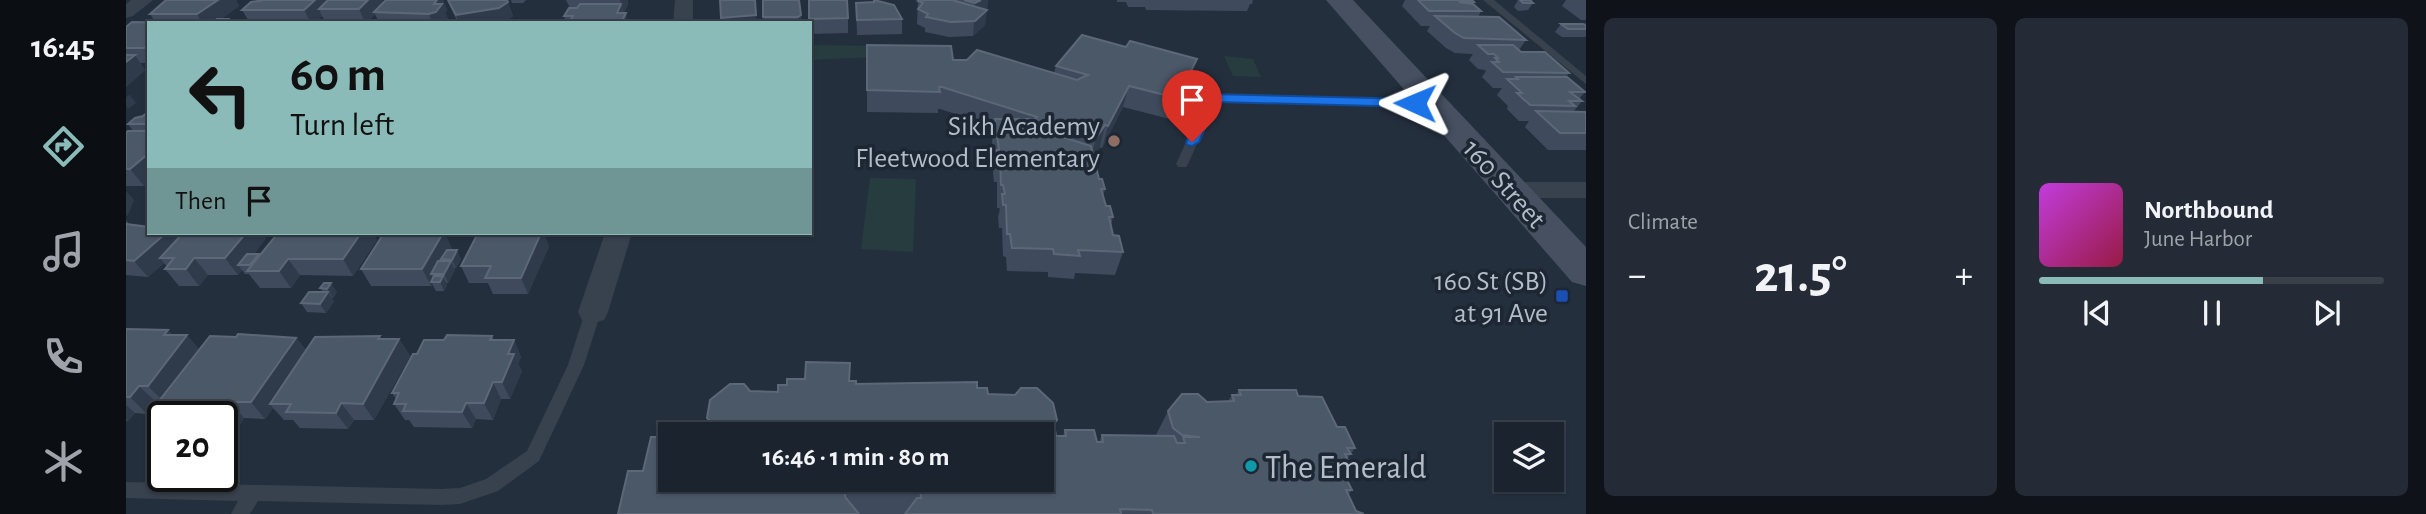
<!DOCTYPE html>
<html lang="en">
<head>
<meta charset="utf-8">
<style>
	:root { --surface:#1b232e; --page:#242b36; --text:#f1f3f6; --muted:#a0a4aa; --line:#39404a; --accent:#8bbbb9 }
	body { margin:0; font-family:"Alegreya Sans",sans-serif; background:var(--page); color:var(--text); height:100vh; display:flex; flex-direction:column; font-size:26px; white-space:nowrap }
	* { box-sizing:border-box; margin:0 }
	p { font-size:23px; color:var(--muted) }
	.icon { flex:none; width:38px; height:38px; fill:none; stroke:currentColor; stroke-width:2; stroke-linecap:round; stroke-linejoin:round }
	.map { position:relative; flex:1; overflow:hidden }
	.details { display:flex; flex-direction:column; gap:18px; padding:18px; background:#0f1319; width:840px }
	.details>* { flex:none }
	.top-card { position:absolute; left:21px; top:21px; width:665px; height:214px; border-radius:0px; box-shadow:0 2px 5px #0004,0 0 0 2px var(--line); background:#8bbbb9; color:#111; overflow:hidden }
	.tools { position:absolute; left:1368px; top:422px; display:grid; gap:14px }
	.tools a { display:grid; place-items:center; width:70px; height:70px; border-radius:0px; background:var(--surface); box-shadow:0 2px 5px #0004,0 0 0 2px var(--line); font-size:35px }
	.speed { position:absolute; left:21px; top:401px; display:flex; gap:14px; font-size:35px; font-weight:700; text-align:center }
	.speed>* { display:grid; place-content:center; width:91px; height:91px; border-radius:50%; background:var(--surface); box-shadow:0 2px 5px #0004,0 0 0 2px var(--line); line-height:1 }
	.speed .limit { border:4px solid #111; border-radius:10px; background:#fff; color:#111 }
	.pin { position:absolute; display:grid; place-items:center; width:60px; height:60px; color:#fff; margin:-72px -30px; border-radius:50% 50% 50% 0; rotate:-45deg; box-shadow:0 0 7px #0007 }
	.pin .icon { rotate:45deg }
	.me { position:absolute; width:77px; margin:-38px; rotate:271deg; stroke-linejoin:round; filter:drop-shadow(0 0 5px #0008) }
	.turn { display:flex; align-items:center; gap:24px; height:147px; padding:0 28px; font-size:32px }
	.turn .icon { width:91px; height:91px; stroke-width:2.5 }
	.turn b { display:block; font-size:49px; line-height:60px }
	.then { display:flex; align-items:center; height:66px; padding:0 28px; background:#0003; gap:14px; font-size:26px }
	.big { font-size:52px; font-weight:600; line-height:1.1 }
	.details .widget { flex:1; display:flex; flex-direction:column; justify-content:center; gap:10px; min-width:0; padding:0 24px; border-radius:10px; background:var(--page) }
	.song { display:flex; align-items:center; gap:21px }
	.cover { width:84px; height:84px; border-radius:10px; background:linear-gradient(135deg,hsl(290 70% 55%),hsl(340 70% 35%)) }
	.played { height:7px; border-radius:4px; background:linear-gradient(90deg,var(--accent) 65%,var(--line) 65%) }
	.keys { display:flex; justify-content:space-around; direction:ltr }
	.heat { display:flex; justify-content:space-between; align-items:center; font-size:38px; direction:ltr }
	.details .tiles { flex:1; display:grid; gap:18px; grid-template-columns:repeat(2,1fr) }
	.trip { position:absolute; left:532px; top:422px; width:396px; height:70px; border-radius:0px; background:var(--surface); box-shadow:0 2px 5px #0004,0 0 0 2px var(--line); font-weight:600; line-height:70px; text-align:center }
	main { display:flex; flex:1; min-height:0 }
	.tabs { display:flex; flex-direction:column; width:126px; justify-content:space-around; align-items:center; background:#0b0e12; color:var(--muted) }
	.tabs .icon { width:49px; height:49px }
	.tabs .selected { color:var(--accent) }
	.tabs b { font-size:32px; color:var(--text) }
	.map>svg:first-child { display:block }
	.green { fill:#263c3f }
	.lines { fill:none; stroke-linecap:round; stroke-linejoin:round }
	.lane { fill:#38414e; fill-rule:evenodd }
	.street { fill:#38414e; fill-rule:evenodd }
	.secondary { fill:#465061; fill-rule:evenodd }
	.wall { fill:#3f4b5c; fill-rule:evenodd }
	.shaded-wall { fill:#2f3b4b }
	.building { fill:#4b5868; stroke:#5c6777; stroke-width:2 }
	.route { fill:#1a73e8; stroke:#114b97; stroke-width:2 }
	.education-dot { fill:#8d6e63; stroke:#1d2633; stroke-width:2.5 }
	.transit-dot { fill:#1a4fb4; stroke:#1d2633; stroke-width:2.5 }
	.culture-dot { fill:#0f9aa8; stroke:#1d2633; stroke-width:2.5 }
	.labels { text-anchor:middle; stroke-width:7; stroke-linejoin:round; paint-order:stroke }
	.poi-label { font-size:28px; fill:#b4bcc9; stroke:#1d2633; text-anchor:end }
	.street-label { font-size:28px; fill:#b4bcc9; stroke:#1d2633 }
	.near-poi-label { font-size:33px; fill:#b4bcc9; stroke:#1d2633; text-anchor:start }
</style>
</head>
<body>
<main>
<nav class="tabs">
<b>16:45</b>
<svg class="icon selected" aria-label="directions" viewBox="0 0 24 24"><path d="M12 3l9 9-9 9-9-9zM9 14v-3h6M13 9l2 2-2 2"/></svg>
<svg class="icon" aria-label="music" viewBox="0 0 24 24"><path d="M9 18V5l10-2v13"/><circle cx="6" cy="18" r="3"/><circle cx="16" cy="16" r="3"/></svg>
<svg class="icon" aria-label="phone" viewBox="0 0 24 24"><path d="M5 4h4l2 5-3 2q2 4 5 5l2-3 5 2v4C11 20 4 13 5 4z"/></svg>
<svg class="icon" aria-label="climate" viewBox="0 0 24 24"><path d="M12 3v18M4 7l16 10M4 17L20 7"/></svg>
</nav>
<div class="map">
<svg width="1460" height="514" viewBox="0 0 1460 514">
	<rect width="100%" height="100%" fill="#242f3e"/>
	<g class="green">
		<path d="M684,45L768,46V56L684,60Z"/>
		<path d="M1098,56L1127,59L1135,77L1107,76Z"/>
		<path d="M744,178L790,179L787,252L735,249Z"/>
	</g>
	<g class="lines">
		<g class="lane">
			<path d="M1357,0H1368L1460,76V84Z"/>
			<path d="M1086,95L1306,100L1312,103L1306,106L1090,101L1062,164L1060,167H1052L1050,164L1080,98Z"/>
			<path d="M467,306L472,308L475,312L458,365L413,461L372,491L334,504L315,505L132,501L124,514H105L112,501L0,498V482L315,489L334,488L360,479L401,451L442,365L459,312L462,308Z"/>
		</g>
		<g class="street">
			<path d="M5,0H27L7,16L0,18V4Z"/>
			<path d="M549,0H567V23H547Z"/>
			<path d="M1385,182H1460V198H1385L1376,196L1372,190L1376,184Z"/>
			<path d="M479,233H506L482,312L478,320L467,323L456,320L452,312Z"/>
		</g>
		<path class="secondary" d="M1200,0H1227L1460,247V286L1446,282Z"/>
	</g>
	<g class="wall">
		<path d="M40,0H110L113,6L95,19H102L105,23H23V63H14L19,70L0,87V27L6,22L30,23L24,14Z"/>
		<path d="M139,0H256L257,2L260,0H317L321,10L319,12L322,19L319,23H253L249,14L241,23H200L196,16L188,23H124L116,10Z"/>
		<path d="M321,0H381L387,16L377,23H332Z"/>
		<path d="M385,0H400L397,3H386Z"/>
		<path d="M440,0H502V4L498,13L502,23H440L438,16L444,8Z"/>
		<path d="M683,0L722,18V33L684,34Z"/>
		<path d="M794,0H862L859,25L847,36L823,37L799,32V28L791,24L792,1Z"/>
		<path d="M991,0H1127L1126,4H1124L1121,11L1020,10L1019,7H1002L1000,2H991Z"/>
		<path d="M1279,0H1346L1348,2L1347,4L1355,11L1352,17L1400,40L1393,50L1395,52L1443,73L1440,77L1459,92L1453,99L1456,101L1448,111L1460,112V150H1422L1399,127L1403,121H1393L1381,109L1382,106L1371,95L1376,88H1367L1356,77L1360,71L1359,70L1352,69L1343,60L1347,54L1329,53L1320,48L1301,31L1304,26H1295L1276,6Z"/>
		<path d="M1392,0H1404L1407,3L1402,10L1392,11L1388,7Z"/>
		<path d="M1440,0H1460V20H1455L1436,6Z"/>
		<path d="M730,3L776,19V34L731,35Z"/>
		<path d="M675,15L676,23H638L637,17Z"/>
		<path d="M1459,23H1460V36L1459,37H1436L1429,32L1435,24H1458Z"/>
		<path d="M741,45L827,60L928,73L930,66L1000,47L1071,59L1064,80L1044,119L997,107L976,148L974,147L967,156L973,179L979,189L977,197L980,206L987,217L985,225L987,235L997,252L989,275L949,273L948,279L922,277V272L881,271L880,257L877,256L876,228H873L872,217L874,209L873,208H871V182H868L867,173L868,162L866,141L868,126L814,109H812V113L741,112Z"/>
		<path d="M23,111V181L18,186H0V133L7,131L2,124L17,116Z"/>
		<path d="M0,220L4,225L23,233H47L52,239L57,233H136L140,238L128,254L134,255L251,240L227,276L174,275L165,288H134L123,274H119L116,270L112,275H82L73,286H53L39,269L41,266L38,263L22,277L0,275Z"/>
		<path d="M423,246L402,294H367L362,283H343L335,266Z"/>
		<path d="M326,248L325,250L335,259L330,268H328L329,270L322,283H320L321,285L318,291H310L306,284L305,286H245L235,269Z"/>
		<path d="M198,283L211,292L207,298L205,297L208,301L200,313L181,312L175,303L197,292L194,288Z"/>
		<path d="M0,329L47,335L74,350L170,338L180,350L256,339H273L284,356L248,420H228L222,429L174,428L167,420H158L147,408L139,419L118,418L113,426H96V416H49L35,402H30L21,414L9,413L2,421H0Z"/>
		<path d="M366,336L368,340H388L395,357L392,364L396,371L384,399H375L367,420L350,419L346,428L288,427L283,420H279L268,404L270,399L266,393L291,354L318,340Z"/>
		<path d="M724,363V381L730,384L851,388L862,394L931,420L928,430L930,436H937L939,430L971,442H973L976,435H1030L1042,411L1081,402L1102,401L1106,395H1110L1113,390L1172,396L1211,427L1229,448L1221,459L1224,465L1218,474L1226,490L1222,495L1230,511L1238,514H492L517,471L540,437L583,433V428L581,418L624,391L652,392L661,385ZM915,434V480H544Z"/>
	</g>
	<g class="shaded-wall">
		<path d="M92,0H110L113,6L89,23H76L71,14Z"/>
		<path d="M189,0H205L193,9L196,16L188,23H185L178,10Z"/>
		<path d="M242,0H256L258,5L248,12L249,14L241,23H239L233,9Z"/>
		<path d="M311,0H317L321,10L319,12L322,19L319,23H306L303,14Z"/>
		<path d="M494,0H502V4L498,14Z"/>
		<path d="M629,0L631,23H595V18Z"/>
		<path d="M855,0H862L859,25L847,36L849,3Z"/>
		<path d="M382,2L387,16L378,23H333L330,15Z"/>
		<path d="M495,4L498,18L500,13L502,23H493L491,13Z"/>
		<path d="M675,15L676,23H673L672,17Z"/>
		<path d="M23,44V55L18,48Z"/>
		<path d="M9,55L19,70L0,87V62Z"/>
		<path d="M1071,59L1064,80L1044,119L1051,98Z"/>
		<path d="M1003,86L997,107L976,148L982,126Z"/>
		<path d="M4,95L10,103L2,109L0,106V97Z"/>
		<path d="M979,125L974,147L964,161L970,138Z"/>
		<path d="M23,153V181L18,186L4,169Z"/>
		<path d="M0,191L8,200L2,215L0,216Z"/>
		<path d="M40,233H47L57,246L34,258L38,263L22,277L8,261Z"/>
		<path d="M120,233H136L140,238L120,265H112L116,270L112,275L99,258Z"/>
		<path d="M235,233H247L251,240L227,276L217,259Z"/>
		<path d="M317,233H319L326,248L320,259H315L317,264L305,274L308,280L305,282L307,284L305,286L296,269Z"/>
		<path d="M415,233H418L423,246L402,294L395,278Z"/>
		<path d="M331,250L335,259L330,268L326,260Z"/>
		<path d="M68,258L82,275L73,286L60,269Z"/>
		<path d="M162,259L174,275L165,288L153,271Z"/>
		<path d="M325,261L329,270L322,283L318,274Z"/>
		<path d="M317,276L321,285L318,291L314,282Z"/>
		<path d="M205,283L211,292L207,298L201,289Z"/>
		<path d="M202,292L208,301L200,313L194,304Z"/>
		<path d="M42,330L55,343L61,335L76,352L37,401L22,386L38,335Z"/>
		<path d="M170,338L183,354L144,404L147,408L139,419L125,402Z"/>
		<path d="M273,339L284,356L248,420L237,404Z"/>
		<path d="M388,340L395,357L392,364L396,371L384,399L376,382L382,354Z"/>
		<path d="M367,382L375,399L367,420L358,403Z"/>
		<path d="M13,386L30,402L21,414L4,397Z"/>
		<path d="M103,402L118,418L113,426L97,410Z"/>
		<path d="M215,403L228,420L222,429L210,413Z"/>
		<path d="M340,403L350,419L346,428L336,412Z"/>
		<path d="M0,405L9,413L2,421L0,419Z"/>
		<path d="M931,420L923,447L922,430Z"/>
	</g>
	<g class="building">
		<path d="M40,0H92L71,14H24Z"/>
		<path d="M139,0H189L178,10H116L125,2Z"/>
		<path d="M202,0H242L233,9H193Z"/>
		<path d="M260,0H311L308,4H316L310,12L303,14L248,12Z"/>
		<path d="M322,0H381L382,2L373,8L330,15Z"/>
		<path d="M594,0H629L630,15L595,18Z"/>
		<path d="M637,0H673L675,15L672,17H637Z"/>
		<path d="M683,0H721L722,18L683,19Z"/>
		<path d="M748,0L768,5L776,19L731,20L730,3L748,2Z"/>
		<path d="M794,0H826L861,10L849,21L825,22L800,17L802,14L792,9L797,3L792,1Z"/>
		<path d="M838,0H855L849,3Z"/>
		<path d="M1292,0H1346L1348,2H1333L1347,4L1355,11H1303Z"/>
		<path d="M1394,0H1404L1407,3H1397Z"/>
		<path d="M454,4H495L491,13H500L495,23H443L447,16H438L443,8H451Z"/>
		<path d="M1309,16L1373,17L1400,40L1338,38L1329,33Z"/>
		<path d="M91,19H102L98,23H86Z"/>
		<path d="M6,22L51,23H23V44L18,48H0V27Z"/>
		<path d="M1435,24H1457L1460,26V29H1442Z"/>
		<path d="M956,35L1000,47L1004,41L1071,59L1051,98L1003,86L982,126L979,125L970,138L941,129L936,137L965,146L973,179H976L979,189H975L980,206H984L987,217H983L987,235L993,236L997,252L952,250L954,256L928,254L927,249L886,248L884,234H881L880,205H877L876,194H879L877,185H875L874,160H872L870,150H873L869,119H909L911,117L816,87H813L814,92L741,90V45L825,46L827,60H841L851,50L951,80L962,75L930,66Z"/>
		<path d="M1352,45H1387L1395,52H1419L1443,73L1377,72L1366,62H1373L1369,58H1372L1368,54H1362Z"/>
		<path d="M0,55H9L0,62Z"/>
		<path d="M1390,77H1441L1459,92H1444L1456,101H1443L1449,106L1404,105L1391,93H1396L1381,79H1392Z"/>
		<path d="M23,111V124H2L9,118L17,116Z"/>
		<path d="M1410,111L1460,112V133H1434Z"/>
		<path d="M2,131H23V153L4,169H0V133Z"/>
		<path d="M0,224L23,227V233H40L8,261L0,260Z"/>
		<path d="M57,233H120L99,258H68L60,269H39L48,258H34Z"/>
		<path d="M152,233H235L217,259H162L153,271H121Z"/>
		<path d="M258,233H317L296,269H235Z"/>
		<path d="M352,233H415L395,278H359L365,266H335Z"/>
		<path d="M321,250H331L326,260L315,259Z"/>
		<path d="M121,254H133L124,265H112Z"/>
		<path d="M312,261H325L318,274H305Z"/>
		<path d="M308,276H317L314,282H305Z"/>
		<path d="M198,283H205L201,289L194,288Z"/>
		<path d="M183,292H202L194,304L175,303Z"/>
		<path d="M0,329L42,330L38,335H61L22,386H13L4,397H0Z"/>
		<path d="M112,334L170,338L125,402H103L97,410L48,409L54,401H33L84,336L110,337Z"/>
		<path d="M321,335L366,336L364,340H388L382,354H388L376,382H367L358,403H340L336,412L277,411L280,404H268L273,393H266L287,354H291L298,340H318Z"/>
		<path d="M254,336L252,339H273L237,404L215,403L210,413L160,412L165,404H144L189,337Z"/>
		<path d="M680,362L724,363L723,381H730V384L851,382V388H861L862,394L889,395L895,388H911L927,403L931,420L922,430H929L930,436H940L939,430H968L971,442H977L976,435L1048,436L1051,443H1059L1057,437H1074L1056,435L1047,428L1042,411L1056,394H1072L1081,402L1108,401L1106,395H1115L1113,390H1170L1172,396L1196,397L1211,427H1219L1229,448H1221L1225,454H1219L1224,465L1214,466L1226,490H1220L1230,511L1238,514H1027L1026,510L994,509L995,514H779L791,498H795L793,480H784V489H728V480H915V434H544V480H719V497L733,514H492L502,471H517L525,437H540L542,426H573L572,433H583L584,426H589L581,418L584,400L604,384H618L624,391L652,392V385H661V379H679Z"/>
	</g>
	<path class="route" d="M1086,94L1289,99L1295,103L1289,107L1091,102L1073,142L1066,146L1061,145L1060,142L1080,98Z"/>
	<circle class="education-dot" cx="988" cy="141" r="7"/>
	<rect class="transit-dot" x="1429" y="289" width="14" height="14" rx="3.5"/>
	<circle class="culture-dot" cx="1125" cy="466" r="7"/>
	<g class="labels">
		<g class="poi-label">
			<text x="974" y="135">Sikh Academy<tspan x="974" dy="32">Fleetwood Elementary</tspan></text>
			<text x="1422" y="290">160 St (SB)<tspan x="1422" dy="32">at 91 Ave</tspan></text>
		</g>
		<g class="street-label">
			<text transform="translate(1379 183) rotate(48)" y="10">160 Street</text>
		</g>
		<g class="near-poi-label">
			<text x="1139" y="478">The Emerald</text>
		</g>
	</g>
</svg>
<div class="tools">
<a><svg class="icon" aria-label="layers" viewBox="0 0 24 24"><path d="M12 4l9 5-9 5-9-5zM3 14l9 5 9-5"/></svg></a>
</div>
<div class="speed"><div class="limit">20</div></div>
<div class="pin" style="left:1066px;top:142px;background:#d93025"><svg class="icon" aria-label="arrive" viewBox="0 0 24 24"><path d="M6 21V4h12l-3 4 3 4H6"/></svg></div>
<svg class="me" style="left:1289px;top:103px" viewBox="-20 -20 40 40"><path d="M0-17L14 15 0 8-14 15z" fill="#1a73e8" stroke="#fff" stroke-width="4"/></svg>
<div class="trip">16:46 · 1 min · 80 m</div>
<div class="top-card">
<div class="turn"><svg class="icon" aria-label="left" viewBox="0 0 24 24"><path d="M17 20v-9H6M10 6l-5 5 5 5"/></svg><div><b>60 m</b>Turn left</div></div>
<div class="then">Then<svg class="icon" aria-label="arrive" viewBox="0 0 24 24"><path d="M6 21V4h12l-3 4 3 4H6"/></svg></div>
</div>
</div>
<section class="details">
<div class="tiles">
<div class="widget"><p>Climate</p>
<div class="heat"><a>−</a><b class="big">21.5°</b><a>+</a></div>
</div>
<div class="widget">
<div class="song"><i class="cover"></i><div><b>Northbound</b><p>June Harbor</p></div></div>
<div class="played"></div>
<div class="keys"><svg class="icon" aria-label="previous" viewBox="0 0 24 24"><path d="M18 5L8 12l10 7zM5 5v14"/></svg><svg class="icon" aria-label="pause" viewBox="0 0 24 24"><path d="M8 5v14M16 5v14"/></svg><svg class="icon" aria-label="next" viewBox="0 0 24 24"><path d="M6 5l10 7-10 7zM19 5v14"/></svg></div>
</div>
</div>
</section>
</main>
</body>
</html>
